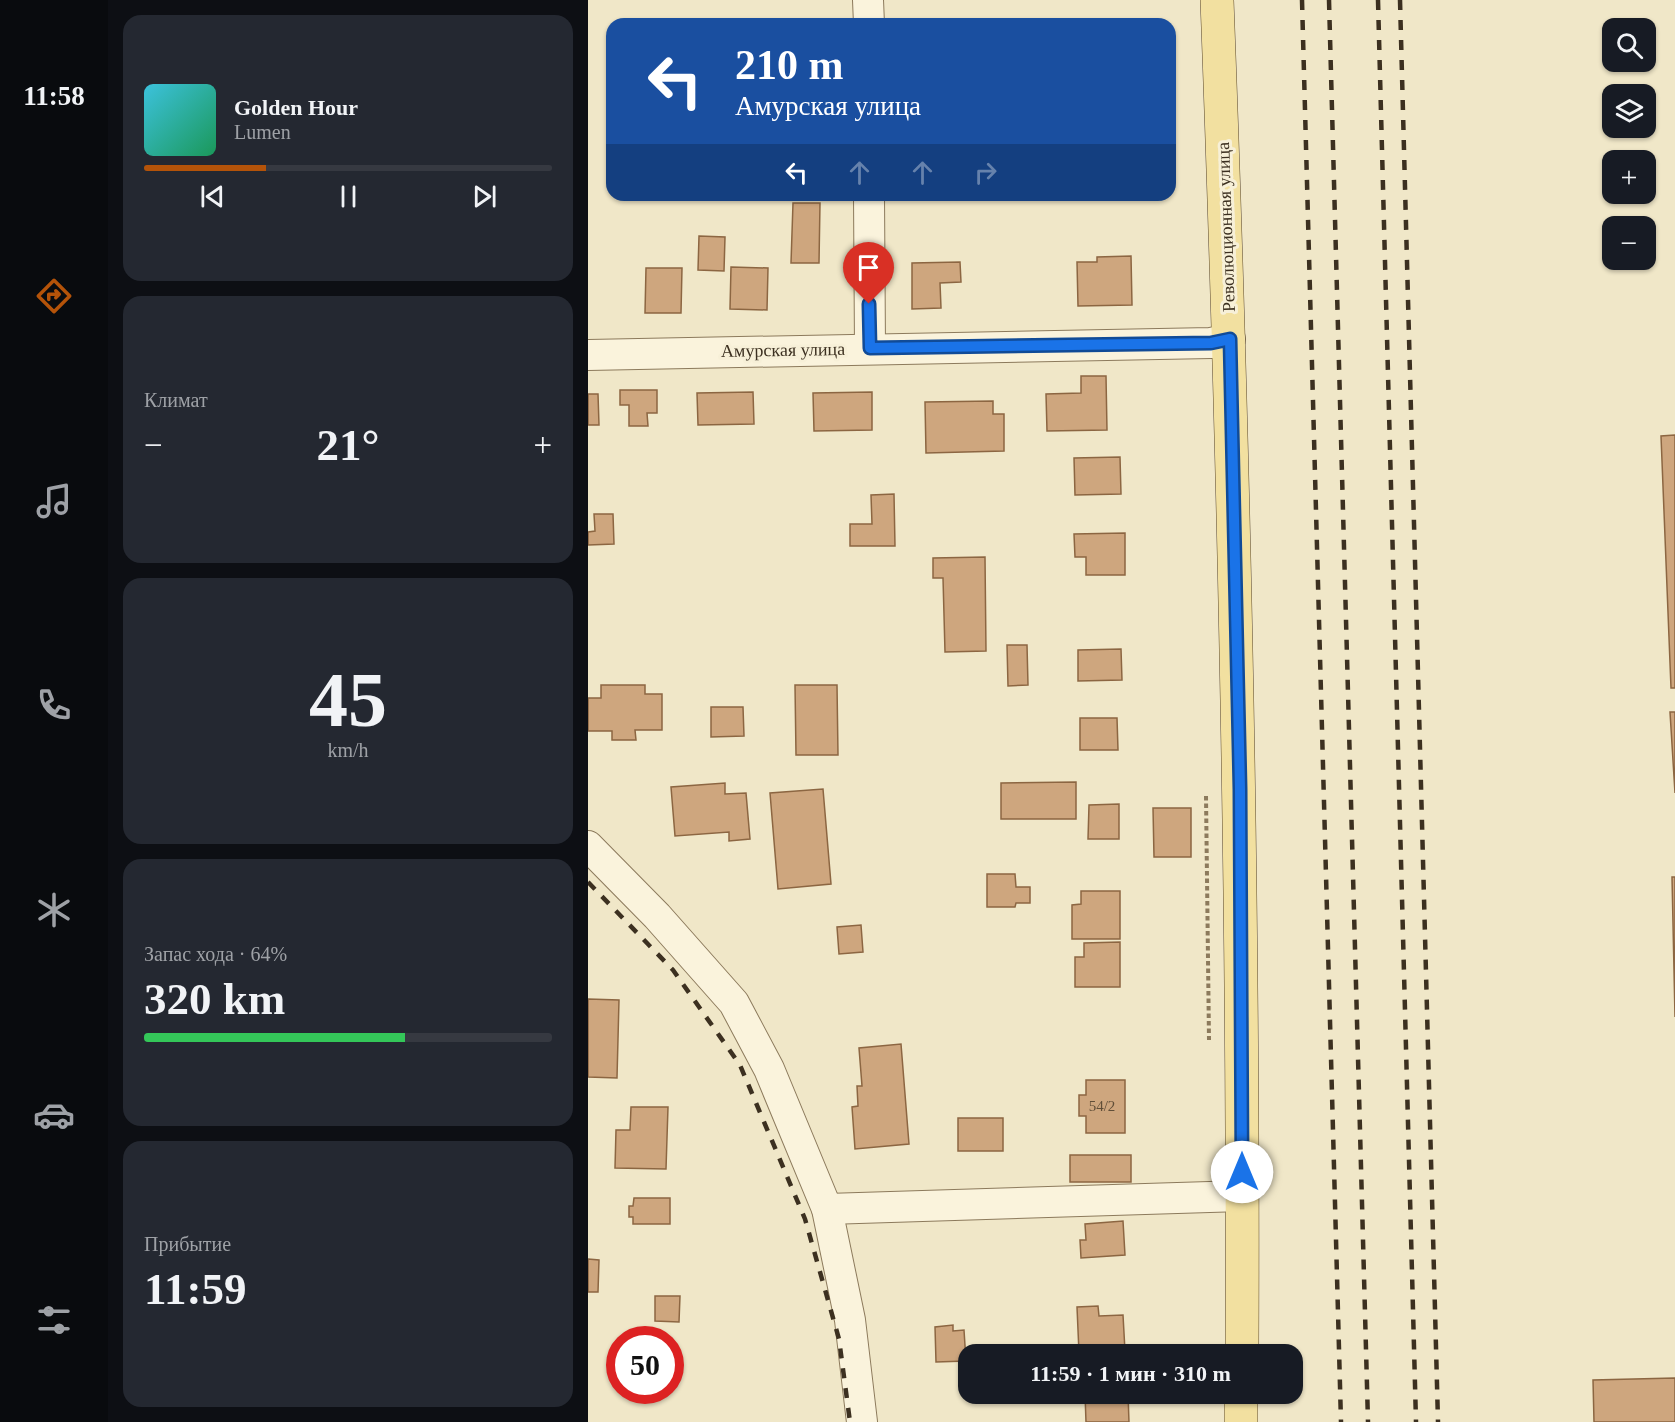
<!DOCTYPE html>
<html lang="ru">
<head>
<meta charset="utf-8">
<style>
	:root { --surface:#171b24; --page:#242831; --text:#f1f3f6; --muted:#9ea1a6; --line:#363941; --accent:#b45309 }
	body { margin:0; font-family:Georgia,serif; background:var(--page); color:var(--text); height:100vh; display:flex; flex-direction:column; font-size:22px; white-space:nowrap }
	* { box-sizing:border-box; margin:0 }
	p { font-size:20px; color:var(--muted) }
	.icon { flex:none; width:33px; height:33px; fill:none; stroke:currentColor; stroke-width:2; stroke-linecap:round; stroke-linejoin:round }
	.map { position:relative; flex:1; overflow:hidden }
	.side { display:flex; flex-direction:column; gap:15px; padding:15px; background:#0d0f14; width:480px }
	.side>* { flex:none }
	.banner { position:absolute; left:18px; top:18px; width:570px; height:183px; border-radius:18px; box-shadow:0 2px 4px #0004; background:#1a4fa0; color:#fff; overflow:hidden }
	.buttons { position:absolute; left:1014px; top:18px; display:grid; gap:12px }
	.buttons a { display:grid; place-items:center; width:54px; height:54px; border-radius:12px; background:var(--surface); box-shadow:0 2px 4px #0004; font-size:30px }
	.speed { position:absolute; left:18px; top:1326px; display:flex; gap:12px; font-size:30px; font-weight:700; text-align:center }
	.speed>* { display:grid; place-content:center; width:78px; height:78px; border-radius:50%; background:var(--surface); box-shadow:0 2px 4px #0004; line-height:1 }
	.speed .limit { border:9px solid #d22; background:#fff; color:#111 }
	.pin { position:absolute; display:grid; place-items:center; width:51px; height:51px; color:#fff; margin:-62px -26px; border-radius:50% 50% 50% 0; rotate:-45deg; box-shadow:0 0 6px #0007 }
	.pin .icon { rotate:45deg }
	.me { position:absolute; width:66px; margin:-33px; rotate:0deg; stroke-linejoin:round; filter:drop-shadow(0 0 4px #0008) }
	.turn { display:flex; align-items:center; gap:21px; height:126px; padding:0 30px; font-size:27px }
	.turn .icon { width:78px; height:78px; stroke-width:2.5 }
	.turn b { display:block; font-size:42px; line-height:51px }
	.lanes { display:flex; align-items:center; height:57px; padding:0 30px; background:#0003; justify-content:center; gap:30px; direction:ltr }
	.lanes .off { opacity:.35 }
	.big { font-size:45px; font-weight:600; line-height:1.1 }
	.side .widget { flex:1; display:flex; flex-direction:column; justify-content:center; gap:9px; min-width:0; padding:0 21px; border-radius:18px; background:var(--page) }
	.side .dial { align-items:center; gap:0 }
	.dial b { font-size:78px; line-height:1 }
	.song { display:flex; align-items:center; gap:18px }
	.cover { width:72px; height:72px; border-radius:9px; background:linear-gradient(135deg,hsl(190 70% 55%),hsl(150 70% 35%)) }
	.played { height:6px; border-radius:3px; background:linear-gradient(90deg,var(--accent) 30%,var(--line) 30%) }
	.keys { display:flex; justify-content:space-around; direction:ltr }
	.heat { display:flex; justify-content:space-between; align-items:center; font-size:33px; direction:ltr }
	.charge { height:9px; border-radius:4px; background:linear-gradient(90deg,#34c759 64%,var(--line) 0) }
	.trip { position:absolute; left:370px; top:1344px; width:345px; height:60px; border-radius:18px; background:var(--surface); box-shadow:0 2px 4px #0004; font-weight:600; line-height:60px; text-align:center }
	main { display:flex; flex:1; min-height:0 }
	.tab-bar { display:flex; flex-direction:column; width:108px; justify-content:space-around; align-items:center; background:#090b0e; color:var(--muted) }
	.tab-bar .icon { width:42px; height:42px }
	.tab-bar .selected { color:var(--accent) }
	.tab-bar b { font-size:27px; color:var(--text) }
	.map>svg:first-child { display:block }
	.building { fill:#cea67e; stroke:#8c6642; stroke-width:1.5 }
	.lines { fill:none; stroke-linecap:round; stroke-linejoin:round }
	.minor-casing { stroke:#8c7a5c; stroke-width:32 }
	.major-casing { stroke:#5a4830; stroke-width:34 }
	.path { stroke:#8c7a5c; stroke-width:4; stroke-dasharray:4.5 3; stroke-linecap:butt }
	.minor { stroke:#faf3dc; stroke-width:30 }
	.major { stroke:#f2e0a0; stroke-width:33 }
	.rail { stroke:#3c3020; stroke-width:4.5; stroke-dasharray:10 10; stroke-linecap:butt }
	.route-casing { stroke:#114b97; stroke-width:15 }
	.route { stroke:#1a73e8; stroke-width:10 }
	.labels { text-anchor:middle; stroke-width:6; stroke-linejoin:round; paint-order:stroke }
	.number-label { font-size:15px; fill:#604e38 }
	.street-label { font-size:18px; fill:#3c3020; stroke:#f7f0d8 }
</style>
</head>
<body>
<main>
<nav class="tab-bar">
<b>11:58</b>
<svg class="icon selected" aria-label="directions" viewBox="0 0 24 24"><path d="M12 3l9 9-9 9-9-9zM9 14v-3h6M13 9l2 2-2 2"/></svg>
<svg class="icon" aria-label="music" viewBox="0 0 24 24"><path d="M9 18V5l10-2v13"/><circle cx="6" cy="18" r="3"/><circle cx="16" cy="16" r="3"/></svg>
<svg class="icon" aria-label="phone" viewBox="0 0 24 24"><path d="M5 4h4l2 5-3 2q2 4 5 5l2-3 5 2v4C11 20 4 13 5 4z"/></svg>
<svg class="icon" aria-label="climate" viewBox="0 0 24 24"><path d="M12 3v18M4 7l16 10M4 17L20 7"/></svg>
<svg class="icon" aria-label="car" viewBox="0 0 24 24"><path d="M5 17H2v-5l4-1 3-4h7l3 4 3 1v5h-3M9 17h6M6 11h13"/><circle cx="7" cy="17" r="2"/><circle cx="17" cy="17" r="2"/></svg>
<svg class="icon" aria-label="filters" viewBox="0 0 24 24"><path d="M4 7h16M4 17h16"/><circle cx="9" cy="7" r="2"/><circle cx="15" cy="17" r="2"/></svg>
</nav>
<section class="side">
<div class="widget">
<div class="song"><i class="cover"></i><div><b>Golden Hour</b><p>Lumen</p></div></div>
<div class="played"></div>
<div class="keys"><svg class="icon" aria-label="previous" viewBox="0 0 24 24"><path d="M18 5L8 12l10 7zM5 5v14"/></svg><svg class="icon" aria-label="pause" viewBox="0 0 24 24"><path d="M8 5v14M16 5v14"/></svg><svg class="icon" aria-label="next" viewBox="0 0 24 24"><path d="M6 5l10 7-10 7zM19 5v14"/></svg></div>
</div>
<div class="widget"><p>Климат</p>
<div class="heat"><a>−</a><b class="big">21°</b><a>+</a></div>
</div>
<div class="widget dial"><b>45</b><p>km/h</p></div>
<div class="widget"><p>Запас хода · 64%</p><b class="big">320 km</b><div class="charge"></div></div>
<div class="widget"><p>Прибытие</p><b class="big">11:59</b></div>
</section>
<div class="map">
<svg width="1087" height="1422" viewBox="0 0 1087 1422">
	<rect width="100%" height="100%" fill="#f0e7c8"/>
	<g class="building">
		<path d="M205,203H232L231,263H203Z"/>
		<path d="M111,236L137,237L136,271L110,270Z"/>
		<path d="M543,256L544,305L490,306L489,262H509V257Z"/>
		<path d="M372,262L373,282L352,283L353,308L324,309V263Z"/>
		<path d="M143,267L180,268L179,310L142,309Z"/>
		<path d="M58,268H94L93,313H57Z"/>
		<path d="M493,376H518L519,430L459,431L458,394L493,393Z"/>
		<path d="M32,390H69V413H59L60,426H41V405H32Z"/>
		<path d="M165,392L166,424L110,425L109,393Z"/>
		<path d="M284,392V430L226,431L225,393Z"/>
		<path d="M0,394H10L11,425H0Z"/>
		<path d="M405,401V414H416V451L338,453L337,402Z"/>
		<path d="M1087,435V688H1083L1073,436Z"/>
		<path d="M532,457L533,494L487,495L486,458Z"/>
		<path d="M306,494L307,546H262V524H284L283,495Z"/>
		<path d="M6,514H25L26,544L0,545V532L7,531Z"/>
		<path d="M537,533V575H498V557H487L486,534Z"/>
		<path d="M397,557L398,651L357,652L355,578H345V558Z"/>
		<path d="M419,645H439L440,685L420,686Z"/>
		<path d="M533,649L534,680L490,681V650Z"/>
		<path d="M13,685H57V694H74V730H47L48,740H24V731H0V698H13Z"/>
		<path d="M207,685H249L250,755H208Z"/>
		<path d="M123,707H155L156,736L123,737Z"/>
		<path d="M1082,712H1087V793Z"/>
		<path d="M492,718H529L530,750H492Z"/>
		<path d="M488,782V819H413V783Z"/>
		<path d="M137,783V794L158,793L162,839L141,841V832L87,836L83,787Z"/>
		<path d="M235,789L243,884L190,889L182,793Z"/>
		<path d="M531,804V839H500L501,805Z"/>
		<path d="M565,808H603V857H566Z"/>
		<path d="M399,874H427L428,887H442V903H428L427,907H399Z"/>
		<path d="M1084,877H1087V1017Z"/>
		<path d="M493,891H532V939H484V905L493,904Z"/>
		<path d="M273,925L275,952L251,954L249,927Z"/>
		<path d="M532,942V987H487V957H496V943Z"/>
		<path d="M0,999L31,1000L29,1078L0,1077Z"/>
		<path d="M313,1044L321,1144L267,1149L264,1107L270,1106L269,1086H274L271,1048Z"/>
		<path d="M498,1080H537V1133H498V1116H491V1095H498Z"/>
		<path d="M43,1107H80L78,1169L27,1168L28,1130H42Z"/>
		<rect x="370" y="1118" width="45" height="33"/>
		<rect x="482" y="1155" width="61" height="27"/>
		<path d="M46,1198H82V1224H45V1217H41V1206H45Z"/>
		<path d="M535,1221L537,1255L493,1258L492,1240H498L497,1224Z"/>
		<path d="M0,1259L11,1260L10,1292H0Z"/>
		<path d="M67,1296H92L91,1322L67,1321Z"/>
		<path d="M510,1306L511,1316L535,1315L537,1351L491,1353L489,1307Z"/>
		<path d="M365,1325V1331L376,1330L378,1361L348,1362L347,1327Z"/>
		<path d="M1087,1378V1422H1006L1005,1380Z"/>
		<path d="M497,1394H540L541,1422H498Z"/>
	</g>
	<g class="lines">
		<g class="minor-casing">
			<g id="minor">
				<path d="M280,0L281,24"/>
				<path d="M281,195L282,348"/>
				<path d="M0,355L623,343L642,339"/>
				<path d="M0,846L69,916L146,1003L181,1069L239,1209L262,1320L274,1422"/>
				<path d="M239,1209L654,1196"/>
			</g>
		</g>
		<g class="major-casing">
			<g id="major">
				<path d="M629,0C646,451 656,903 654,1354"/>
				<path d="M653,1422V1394"/>
			</g>
		</g>
		<path class="path" d="M618,796L621,1040"/>
		<use href="#minor" class="minor"/>
		<use href="#major" class="major"/>
		<g class="rail">
			<path d="M714,0L753,1422"/>
			<path d="M741,0L780,1422"/>
			<path d="M790,0L828,1422"/>
			<path d="M812,0L850,1422"/>
			<path d="M0,882L85,970L152,1065L217,1219L251,1339L262,1422"/>
		</g>
	</g>
	<g class="lines">
		<g class="route-casing">
			<path id="route" d="M281,304L282,348L623,343L642,339L652,789L654,1172"/>
		</g>
		<use href="#route" class="route"/>
	</g>
	<g class="labels">
		<g class="number-label">
			<text x="514" y="1111">54/2</text>
		</g>
		<g class="street-label">
			<text transform="translate(638 227) rotate(-92)" y="6">Революционная улица</text>
			<text transform="translate(195 350) rotate(-1)" y="6">Амурская улица</text>
		</g>
	</g>
</svg>
<div class="buttons">
<a><svg class="icon" aria-label="search" viewBox="0 0 24 24"><circle cx="10" cy="10" r="6"/><path d="M15 15l6 6"/></svg></a>
<a><svg class="icon" aria-label="layers" viewBox="0 0 24 24"><path d="M12 4l9 5-9 5-9-5zM3 14l9 5 9-5"/></svg></a>
<a>+</a>
<a>−</a>
</div>
<div class="speed"><div class="limit">50</div></div>
<div class="pin" style="left:281px;top:304px;background:#d93025"><svg class="icon" aria-label="arrive" viewBox="0 0 24 24"><path d="M6 21V4h12l-3 4 3 4H6"/></svg></div>
<svg class="me" style="left:654px;top:1172px" viewBox="-20 -20 40 40"><circle r="19" fill="#fff"/><path d="M0-13L10 11 0 6-10 11z" fill="#1a73e8"/></svg>
<div class="trip">11:59 · 1 мин · 310 m</div>
<div class="banner">
<div class="turn"><svg class="icon" aria-label="left" viewBox="0 0 24 24"><path d="M17 20v-9H6M10 6l-5 5 5 5"/></svg><div><b>210 m</b>Амурская улица</div></div>
<div class="lanes"><svg class="icon" aria-label="left" viewBox="0 0 24 24"><path d="M17 20v-9H6M10 6l-5 5 5 5"/></svg><svg class="icon off" aria-label="ahead" viewBox="0 0 24 24"><path d="M12 20V5M6 11l6-6 6 6"/></svg><svg class="icon off" aria-label="ahead" viewBox="0 0 24 24"><path d="M12 20V5M6 11l6-6 6 6"/></svg><svg class="icon off" aria-label="right" viewBox="0 0 24 24"><path d="M7 20v-9h11M14 6l5 5-5 5"/></svg></div>
</div>
</div>
</main>
</body>
</html>
